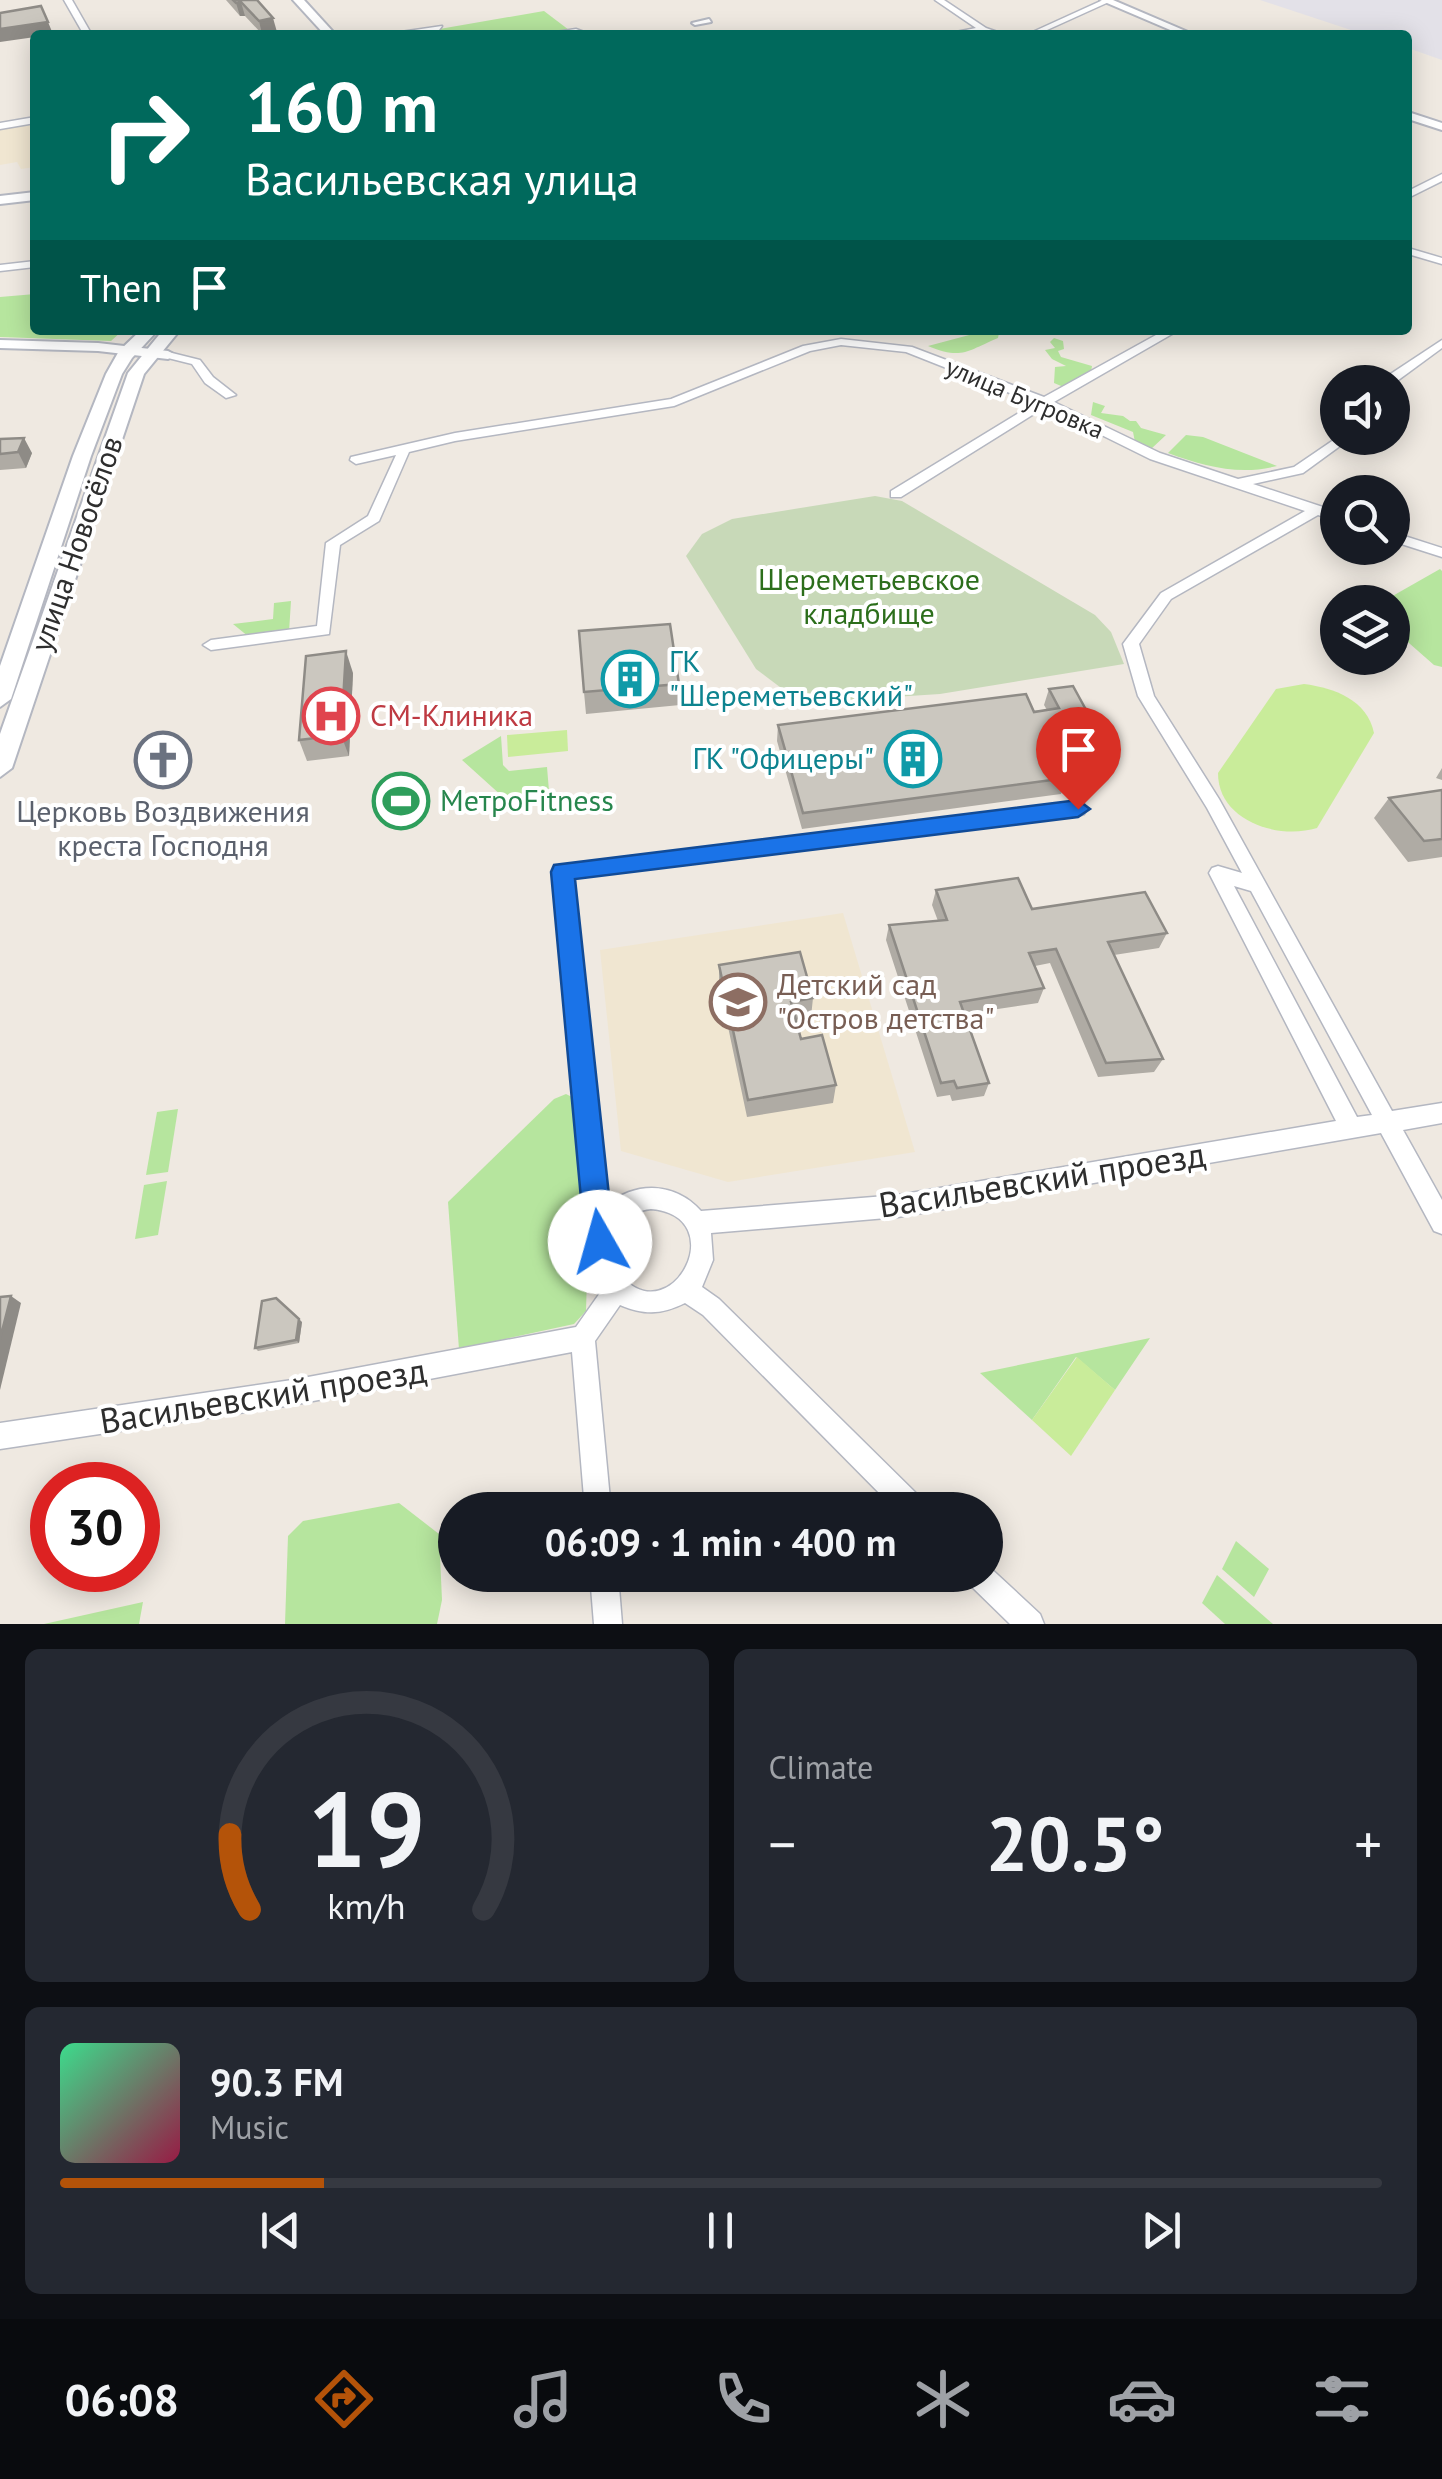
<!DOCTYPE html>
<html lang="en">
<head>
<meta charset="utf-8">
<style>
	:root { --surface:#171b24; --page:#242831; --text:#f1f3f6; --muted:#9ea1a6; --line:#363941; --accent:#b45309 }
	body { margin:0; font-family:"PT Sans",sans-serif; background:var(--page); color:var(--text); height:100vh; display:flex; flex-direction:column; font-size:38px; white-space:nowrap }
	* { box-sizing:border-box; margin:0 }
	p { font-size:32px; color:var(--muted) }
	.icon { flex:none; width:55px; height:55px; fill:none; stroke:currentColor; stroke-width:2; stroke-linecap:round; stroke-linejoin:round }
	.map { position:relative; height:1624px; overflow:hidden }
	.side { display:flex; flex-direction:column; gap:25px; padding:25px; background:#0d0f14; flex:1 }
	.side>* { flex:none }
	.banner { position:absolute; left:30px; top:30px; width:1382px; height:305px; border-radius:10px; box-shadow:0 5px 25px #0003; background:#00695c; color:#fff; overflow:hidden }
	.controls { position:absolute; left:1320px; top:365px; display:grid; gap:20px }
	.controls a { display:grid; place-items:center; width:90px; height:90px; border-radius:50%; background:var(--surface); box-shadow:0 5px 25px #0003; font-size:50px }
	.speed { position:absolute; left:30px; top:1462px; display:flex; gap:20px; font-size:50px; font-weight:700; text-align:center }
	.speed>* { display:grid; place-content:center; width:130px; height:130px; border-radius:50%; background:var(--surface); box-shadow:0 5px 25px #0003; line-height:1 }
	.speed .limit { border:15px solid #d22; background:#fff; color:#111 }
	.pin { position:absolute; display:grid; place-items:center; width:85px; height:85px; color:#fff; margin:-102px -42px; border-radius:50% 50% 50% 0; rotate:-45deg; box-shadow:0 0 10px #0007 }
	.pin .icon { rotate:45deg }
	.me { position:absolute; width:110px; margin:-55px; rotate:353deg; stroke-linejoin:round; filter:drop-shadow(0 0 8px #0008) }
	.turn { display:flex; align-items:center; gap:35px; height:210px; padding:0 50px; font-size:45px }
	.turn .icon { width:130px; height:130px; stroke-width:2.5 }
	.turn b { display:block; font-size:70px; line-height:85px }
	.then { display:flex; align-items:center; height:95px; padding:0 50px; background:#0003; gap:20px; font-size:38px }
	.big { font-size:75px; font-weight:700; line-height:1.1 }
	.side .card { flex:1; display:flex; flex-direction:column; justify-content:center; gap:15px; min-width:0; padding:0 35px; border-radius:15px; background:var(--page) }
	.side .dial { align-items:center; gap:0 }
	.dial svg { height:260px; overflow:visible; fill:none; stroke:var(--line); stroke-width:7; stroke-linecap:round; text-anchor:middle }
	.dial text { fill:var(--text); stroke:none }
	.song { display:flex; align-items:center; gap:30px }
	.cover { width:120px; height:120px; border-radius:15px; background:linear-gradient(135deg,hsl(150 70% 55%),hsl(340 70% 35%)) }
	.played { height:10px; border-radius:5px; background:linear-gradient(90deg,var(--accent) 20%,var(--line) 20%) }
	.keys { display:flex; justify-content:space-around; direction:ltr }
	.heat { display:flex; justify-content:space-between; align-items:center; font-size:55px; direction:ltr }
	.side .tiles { flex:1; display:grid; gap:25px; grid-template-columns:1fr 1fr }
	.card:last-child { grid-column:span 2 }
	.trip { position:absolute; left:438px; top:1492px; width:565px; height:100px; border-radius:50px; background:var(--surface); box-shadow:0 5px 25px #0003; font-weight:700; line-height:100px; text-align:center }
	.menu { display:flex; height:160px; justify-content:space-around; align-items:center; background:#090b0e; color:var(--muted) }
	.menu .icon { width:70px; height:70px }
	.menu .active { color:var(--accent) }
	.menu b { font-size:45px; color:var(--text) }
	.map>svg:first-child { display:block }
	.industrial { fill:#e3e1e8 }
	.education { fill:#f0e6d1 }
	.green { fill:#b6e59e }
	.cemetery { fill:#c8d9b8 }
	.pitch { fill:#c9ec9a }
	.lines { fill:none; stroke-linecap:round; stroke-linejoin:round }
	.pedestrian-casing { stroke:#b4b7c1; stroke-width:4 }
	.minor-casing { stroke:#b4b7c1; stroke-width:3 }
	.tertiary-casing { stroke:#b4b7c1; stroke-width:4 }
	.secondary-casing { stroke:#b4b7c1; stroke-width:4 }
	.pedestrian { fill:#fff; fill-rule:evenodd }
	.minor { fill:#fff; fill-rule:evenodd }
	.tertiary { fill:#fff; fill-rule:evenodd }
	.secondary { fill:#fff; fill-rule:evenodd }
	.wall { fill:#afaba4 }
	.shaded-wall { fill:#8e8b86 }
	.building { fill:#cbc7bf; stroke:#8e8b86; stroke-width:2.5 }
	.route { fill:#1a73e8; stroke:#114b97; stroke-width:2.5 }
	.labels { text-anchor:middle; stroke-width:8; stroke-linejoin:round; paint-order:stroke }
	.far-street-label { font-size:25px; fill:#2e2e2e; stroke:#fff }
	.street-label { font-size:30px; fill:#2e2e2e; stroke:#fff }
	.park-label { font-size:30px; fill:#2c6e1b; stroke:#fff }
	.culture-label { font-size:30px; fill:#0d838f; stroke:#fff; text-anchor:start }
	.health-label { font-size:30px; fill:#be3a42; stroke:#fff; text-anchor:start }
	.leisure-label { font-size:30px; fill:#27864d; stroke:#fff; text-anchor:start }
	.worship-label { font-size:30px; fill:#5b616d; stroke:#fff }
	.education-label { font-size:30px; fill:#785e54; stroke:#fff; text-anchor:start }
	.near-street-label { font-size:35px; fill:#2e2e2e; stroke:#fff }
</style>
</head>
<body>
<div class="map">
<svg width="1442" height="1624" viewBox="0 0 1442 1624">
	<rect width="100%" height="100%" fill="#efe9e1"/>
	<path class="industrial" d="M1260,0H1442V60L1408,48V35H1366Z"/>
	<g class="education">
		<path d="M35,123V167L21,169L17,162L0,165V129Z"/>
		<path d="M843,913L915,1152L728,1182L621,1151L600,950Z"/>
	</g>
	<g class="green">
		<path d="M544,11L569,30L537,35H405Z"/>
		<path d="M35,294V330H123L111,341L0,337V297Z"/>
		<path d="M974,330H1012L999,333L998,338C967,351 962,360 928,346L973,334Z"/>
		<path d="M1054,338L1063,341L1064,349L1058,351L1061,357L1092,366L1091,372L1066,388L1054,383L1055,367L1066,366L1052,359L1045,350L1055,348L1050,342Z"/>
		<path d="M1093,402L1105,406L1101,413L1123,416L1130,421H1136L1141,428L1166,435L1151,449L1135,442L1133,432L1091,415Z"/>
		<path d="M1186,435L1203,437L1277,466C1239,476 1203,466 1168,453Z"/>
		<path d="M1440,569L1442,571V667L1434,665L1393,629L1392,602H1382Z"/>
		<path d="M291,601L289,632L249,637L233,624L273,619L274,603Z"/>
		<path d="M501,736L503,765L509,771L547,767L549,791L503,797L462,760Z"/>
		<path d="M566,1094L574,1098L588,1244L586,1311L574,1324L459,1349L448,1202L554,1099Z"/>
		<path d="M178,1109L168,1172L146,1175L157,1112Z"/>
		<path d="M167,1181L158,1235L135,1239L144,1185Z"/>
		<path d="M1150,1338L1115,1390L1076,1357L1032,1420L980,1373Z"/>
		<path d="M399,1503L439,1534L442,1600L437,1624H285L288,1536L303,1521Z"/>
		<path d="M1236,1541L1269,1569L1254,1597L1222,1569Z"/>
		<path d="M1217,1575L1273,1624H1225L1202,1603Z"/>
		<path d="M143,1602L139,1624H44Z"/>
	</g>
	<path class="cemetery" d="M875,496L902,501L1095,615L1111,632L1124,664L940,694L801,703L756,669L686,556L702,534L732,519Z"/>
	<g class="pitch">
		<path d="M1304,684C1335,688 1367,700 1374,733L1317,828C1278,840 1218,821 1218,773L1276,689Z"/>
		<path d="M567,730L568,751L508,757L507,735Z"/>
		<path d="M1077,1357L1115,1390L1071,1456L1032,1420Z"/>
	</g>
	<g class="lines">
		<g class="pedestrian-casing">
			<path id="pedestrian" d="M709,19L711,22L695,25L692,23Z"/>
		</g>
		<g class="minor-casing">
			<g id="minor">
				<path d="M64,0H72L92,35H84Z"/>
				<path d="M935,0H944L986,28L1006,35L982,31L941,35L976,28Z"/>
				<path d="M1103,0L1111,1L1036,35H1026Z"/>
				<path d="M442,26L439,30L390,35L394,33Z"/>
				<path d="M576,29L592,35H545L549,33Z"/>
				<path d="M35,117V123L0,129V123Z"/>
				<path d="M1442,174V181L1408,198V191Z"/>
				<path d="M1408,248L1442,258V264L1408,254Z"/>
				<path d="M35,261V267L0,271V265Z"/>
				<path d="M1165,330H1179L1054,402L1160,453L1238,479L1294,467L1338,437L1351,438L1303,473L1253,484L1338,512V521L1318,515L1171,599L1139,644L1154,696L1219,799L1392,1111L1442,1103V1123L1403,1130L1442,1200V1234L1434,1231L1381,1133L898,1217L711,1233L713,1260L702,1287L719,1299L924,1501L928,1510H896L703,1315L685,1303C661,1315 644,1315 620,1305L595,1341L611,1510H585L572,1352L292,1405L0,1449V1423L292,1380L576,1327L602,1290L588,1255L553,872L556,867L562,865L1078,802L1084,804L1087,809L1084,814L1078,816L572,878L607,1205C636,1181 675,1182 701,1211L898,1195L1336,1121L1209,873L1212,868L1218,866L1242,873L1207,808L1138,696L1123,644L1161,593L1305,511L1150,459L1045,407L901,497H891V491L1035,403L906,352L841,345L810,351L674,406L455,441L409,452L379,521L340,545L329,634L211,650L203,645L211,640L317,626L326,543L368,516L396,455L356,464L350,460L351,457L455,433L671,399L803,346L841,339L912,347L1044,397ZM1234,886L1251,891L1372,1115L1357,1117ZM651,1209C733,1216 672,1333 621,1276C596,1249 618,1212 651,1209Z"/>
				<path d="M1442,340V348L1397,381H1389V375Z"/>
				<path d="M168,352L200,360L213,377L236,395L226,398L205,383L192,364L164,357V353Z"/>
				<path d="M1392,532L1442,548V557L1392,541Z"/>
				<path d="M985,1563L1040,1614L1044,1624H1010L970,1585L966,1575H985Z"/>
				<path d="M590,1575H618L622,1624H594Z"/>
			</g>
		</g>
		<g class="tertiary-casing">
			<g id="tertiary">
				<path d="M1100,0H1113L1195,35H1182Z"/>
				<path d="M1408,112L1442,123V130L1408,119Z"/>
				<path d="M35,192V200L0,204V196Z"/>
				<path d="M0,340L98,343L168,351L175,355L168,359L98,351L0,348Z"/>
			</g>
		</g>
		<g class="secondary-casing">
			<g id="secondary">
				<path d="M293,0H304L336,35H325Z"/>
				<path d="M141,330H158L132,358L122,374L91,456L11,699L0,707V666L73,456L106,374L119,351Z"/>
				<path d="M163,330H180L144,374L12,768L0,777V734L128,373Z"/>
			</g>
		</g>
		<use href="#pedestrian" class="pedestrian"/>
		<use href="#minor" class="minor"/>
		<use href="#tertiary" class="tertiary"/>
		<use href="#secondary" class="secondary"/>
	</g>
	<g class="wall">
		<path d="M226,0H257L277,32L262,34L245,16H240Z"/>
		<path d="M0,439L32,453L26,468L0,470Z"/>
		<path d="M353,673L349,756L307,761L299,740Z"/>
		<path d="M679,684L680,705L586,714L584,692Z"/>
		<path d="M1049,689L1108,750L1102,766L1077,769L1067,749L1053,750L1067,778L1061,794L802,829L777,741L778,725L1047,710L1044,705Z"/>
		<path d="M1442,768V780L1436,778Z"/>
		<path d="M1442,790V857L1408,862L1374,818L1389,798Z"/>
		<path d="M936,890L1167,933L1159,948L1114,955L1163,1059L1154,1072L1098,1077L1050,963L1035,966L1044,988L1038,1003L964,1014L989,1083L984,1096L952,1101L950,1095L937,1097L886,940L889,925L938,921L932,905Z"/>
		<path d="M719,965L813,998L811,1017L796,1020L801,1039L836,1085L833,1103L747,1117L719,984Z"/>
		<path d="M302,1322L299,1343L258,1351L255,1348Z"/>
	</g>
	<g class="shaded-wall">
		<path d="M241,2L245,16H240L236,3Z"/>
		<path d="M273,18L277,32L262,34L259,21Z"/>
		<path d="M48,22L53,34L35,35V37L0,42V29Z"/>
		<path d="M24,438L32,453L26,468L18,452Z"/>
		<path d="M346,651L353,673L349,756L341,735Z"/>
		<path d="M11,1296L21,1303L0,1390V1339Z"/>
		<path d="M299,1319L302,1322L299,1343L296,1340Z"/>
	</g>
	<g class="building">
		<path d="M233,0H257L273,18L259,21L241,2L236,3Z"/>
		<path d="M41,6L48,22L0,29V13Z"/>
		<path d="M24,438L18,452L0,454V439Z"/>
		<path d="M670,624L679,684L584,692L579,631Z"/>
		<path d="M346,651L341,735L299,740L306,656Z"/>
		<path d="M1073,686L1108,750L1083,754L1072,733L1046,736L1067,778L803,813L778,725L1026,694L1034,712L1059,708L1049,689Z"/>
		<path d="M1442,790V839L1424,841L1389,798Z"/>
		<path d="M1018,878L1032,909L1145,892L1167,933L1108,942L1163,1059L1106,1063L1056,949L1029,953L1044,988L960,1002L989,1083L957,1088L954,1081L941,1083L889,925L947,920L936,890Z"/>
		<path d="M800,952L813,998L791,1002L801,1039L822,1035L836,1085L748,1100L719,965Z"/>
		<path d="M11,1296L0,1339V1297Z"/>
		<path d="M276,1298L299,1319L296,1340L255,1348L262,1301Z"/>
	</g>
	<path class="route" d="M1078,800L1090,809L1078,817L575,879L614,1242L610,1253L600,1257L589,1253L585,1242L551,872L554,865Z"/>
	<defs>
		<g id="building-ring" transform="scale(2.875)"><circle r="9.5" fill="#fff" stroke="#0f9aa8" stroke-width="1.5"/><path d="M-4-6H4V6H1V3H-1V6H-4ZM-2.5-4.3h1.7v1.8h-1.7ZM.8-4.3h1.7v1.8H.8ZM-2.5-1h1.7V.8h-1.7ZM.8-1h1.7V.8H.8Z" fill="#0f9aa8"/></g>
		<g id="hospital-ring" transform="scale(2.875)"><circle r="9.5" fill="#fff" stroke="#e0444e" stroke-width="1.5"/><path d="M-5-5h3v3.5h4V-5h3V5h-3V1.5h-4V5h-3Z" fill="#e0444e"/></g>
		<g id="church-ring" transform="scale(2.875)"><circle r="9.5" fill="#fff" stroke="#6b7280" stroke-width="1.5"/><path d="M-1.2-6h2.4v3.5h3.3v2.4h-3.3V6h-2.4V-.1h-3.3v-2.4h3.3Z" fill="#6b7280"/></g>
		<g id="stadium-ring" transform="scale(2.875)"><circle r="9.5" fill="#fff" stroke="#2e9e5b" stroke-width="1.5"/><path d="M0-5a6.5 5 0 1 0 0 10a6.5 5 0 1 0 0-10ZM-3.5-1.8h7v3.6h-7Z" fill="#2e9e5b"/></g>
		<g id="school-ring" transform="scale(2.875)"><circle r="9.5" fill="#fff" stroke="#8d6e63" stroke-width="1.5"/><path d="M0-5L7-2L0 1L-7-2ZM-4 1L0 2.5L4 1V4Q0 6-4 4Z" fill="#8d6e63"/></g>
	</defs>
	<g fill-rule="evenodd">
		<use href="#building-ring" x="630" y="679"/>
		<use href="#hospital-ring" x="331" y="716"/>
		<use href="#building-ring" x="913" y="759"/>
		<use href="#church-ring" x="163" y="760"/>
		<use href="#stadium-ring" x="401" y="801"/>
		<use href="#school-ring" x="738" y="1002"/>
	</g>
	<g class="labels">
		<g class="far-street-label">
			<text transform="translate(1025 398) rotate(23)" y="9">улица Бугровка</text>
		</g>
		<g class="street-label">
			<text transform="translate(77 544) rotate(-71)" y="10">улица Новосёлов</text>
		</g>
		<g class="park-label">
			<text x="869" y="590">Шереметьевское<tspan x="869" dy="34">кладбище</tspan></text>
		</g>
		<g class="culture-label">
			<text x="669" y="672">ГК<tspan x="669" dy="34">"Шереметьевский"</tspan></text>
			<text x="874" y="769" text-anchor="end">ГК "Офицеры"</text>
		</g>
		<g class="health-label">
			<text x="370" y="726">СМ-Клиника</text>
		</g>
		<g class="leisure-label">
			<text x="440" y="811">МетроFitness</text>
		</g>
		<g class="worship-label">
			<text x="163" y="822">Церковь Воздвижения<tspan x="163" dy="34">креста Господня</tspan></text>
		</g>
		<g class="education-label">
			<text x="777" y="995">Детский сад<tspan x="777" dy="34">"Остров детства"</tspan></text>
		</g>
		<g class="near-street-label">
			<text transform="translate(1042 1180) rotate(-9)" y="12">Васильевский проезд</text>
			<text transform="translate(263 1396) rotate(-9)" y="12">Васильевский проезд</text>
		</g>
	</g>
</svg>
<div class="controls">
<a><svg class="icon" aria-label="sound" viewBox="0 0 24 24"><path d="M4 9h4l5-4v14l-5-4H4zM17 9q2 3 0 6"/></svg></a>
<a><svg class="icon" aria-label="search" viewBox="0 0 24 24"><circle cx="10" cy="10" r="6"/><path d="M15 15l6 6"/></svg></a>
<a><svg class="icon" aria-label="layers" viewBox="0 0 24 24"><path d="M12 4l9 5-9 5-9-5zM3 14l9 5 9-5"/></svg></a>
</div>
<div class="speed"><div class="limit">30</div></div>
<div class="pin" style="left:1078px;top:809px;background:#d93025"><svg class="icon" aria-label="arrive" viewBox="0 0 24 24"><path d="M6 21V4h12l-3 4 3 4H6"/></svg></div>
<svg class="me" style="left:600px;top:1242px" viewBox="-20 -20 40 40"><circle r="19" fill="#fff"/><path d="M0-13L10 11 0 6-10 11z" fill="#1a73e8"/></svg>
<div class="trip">06:09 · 1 min · 400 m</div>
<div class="banner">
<div class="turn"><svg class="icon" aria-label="right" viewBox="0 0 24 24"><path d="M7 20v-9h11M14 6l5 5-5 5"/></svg><div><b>160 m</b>Васильевская улица</div></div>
<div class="then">Then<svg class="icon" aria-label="arrive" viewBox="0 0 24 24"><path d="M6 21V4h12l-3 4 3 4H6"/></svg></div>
</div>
</div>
<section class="side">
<div class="tiles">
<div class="card dial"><svg viewBox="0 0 100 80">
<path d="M14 69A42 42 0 1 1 86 69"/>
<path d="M14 69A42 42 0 0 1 8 46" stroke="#b45309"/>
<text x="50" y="56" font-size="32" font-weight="700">19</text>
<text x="50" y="72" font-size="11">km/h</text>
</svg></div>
<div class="card"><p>Climate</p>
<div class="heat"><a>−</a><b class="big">20.5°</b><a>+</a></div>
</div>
<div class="card">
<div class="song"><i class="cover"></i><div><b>90.3 FM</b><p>Music</p></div></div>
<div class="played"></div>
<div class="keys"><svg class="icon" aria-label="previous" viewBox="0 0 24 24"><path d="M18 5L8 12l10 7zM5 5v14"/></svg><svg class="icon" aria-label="pause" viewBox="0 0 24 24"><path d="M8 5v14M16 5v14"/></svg><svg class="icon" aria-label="next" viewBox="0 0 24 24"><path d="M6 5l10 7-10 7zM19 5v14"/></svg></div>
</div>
</div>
</section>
<nav class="menu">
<b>06:08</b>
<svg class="icon active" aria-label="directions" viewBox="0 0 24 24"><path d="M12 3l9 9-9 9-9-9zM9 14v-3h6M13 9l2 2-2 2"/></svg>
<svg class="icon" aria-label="music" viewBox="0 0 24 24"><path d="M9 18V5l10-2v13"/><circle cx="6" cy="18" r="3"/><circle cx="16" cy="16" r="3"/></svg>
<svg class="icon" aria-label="phone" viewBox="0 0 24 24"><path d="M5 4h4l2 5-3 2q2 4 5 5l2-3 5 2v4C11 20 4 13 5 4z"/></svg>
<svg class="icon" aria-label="climate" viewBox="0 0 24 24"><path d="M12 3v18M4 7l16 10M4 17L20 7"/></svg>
<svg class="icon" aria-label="car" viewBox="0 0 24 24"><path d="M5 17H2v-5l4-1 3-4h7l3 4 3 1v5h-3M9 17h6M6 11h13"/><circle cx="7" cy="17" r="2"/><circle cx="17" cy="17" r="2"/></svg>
<svg class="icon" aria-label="filters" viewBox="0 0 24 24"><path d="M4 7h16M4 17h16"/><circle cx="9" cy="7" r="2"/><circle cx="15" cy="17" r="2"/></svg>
</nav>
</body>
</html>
